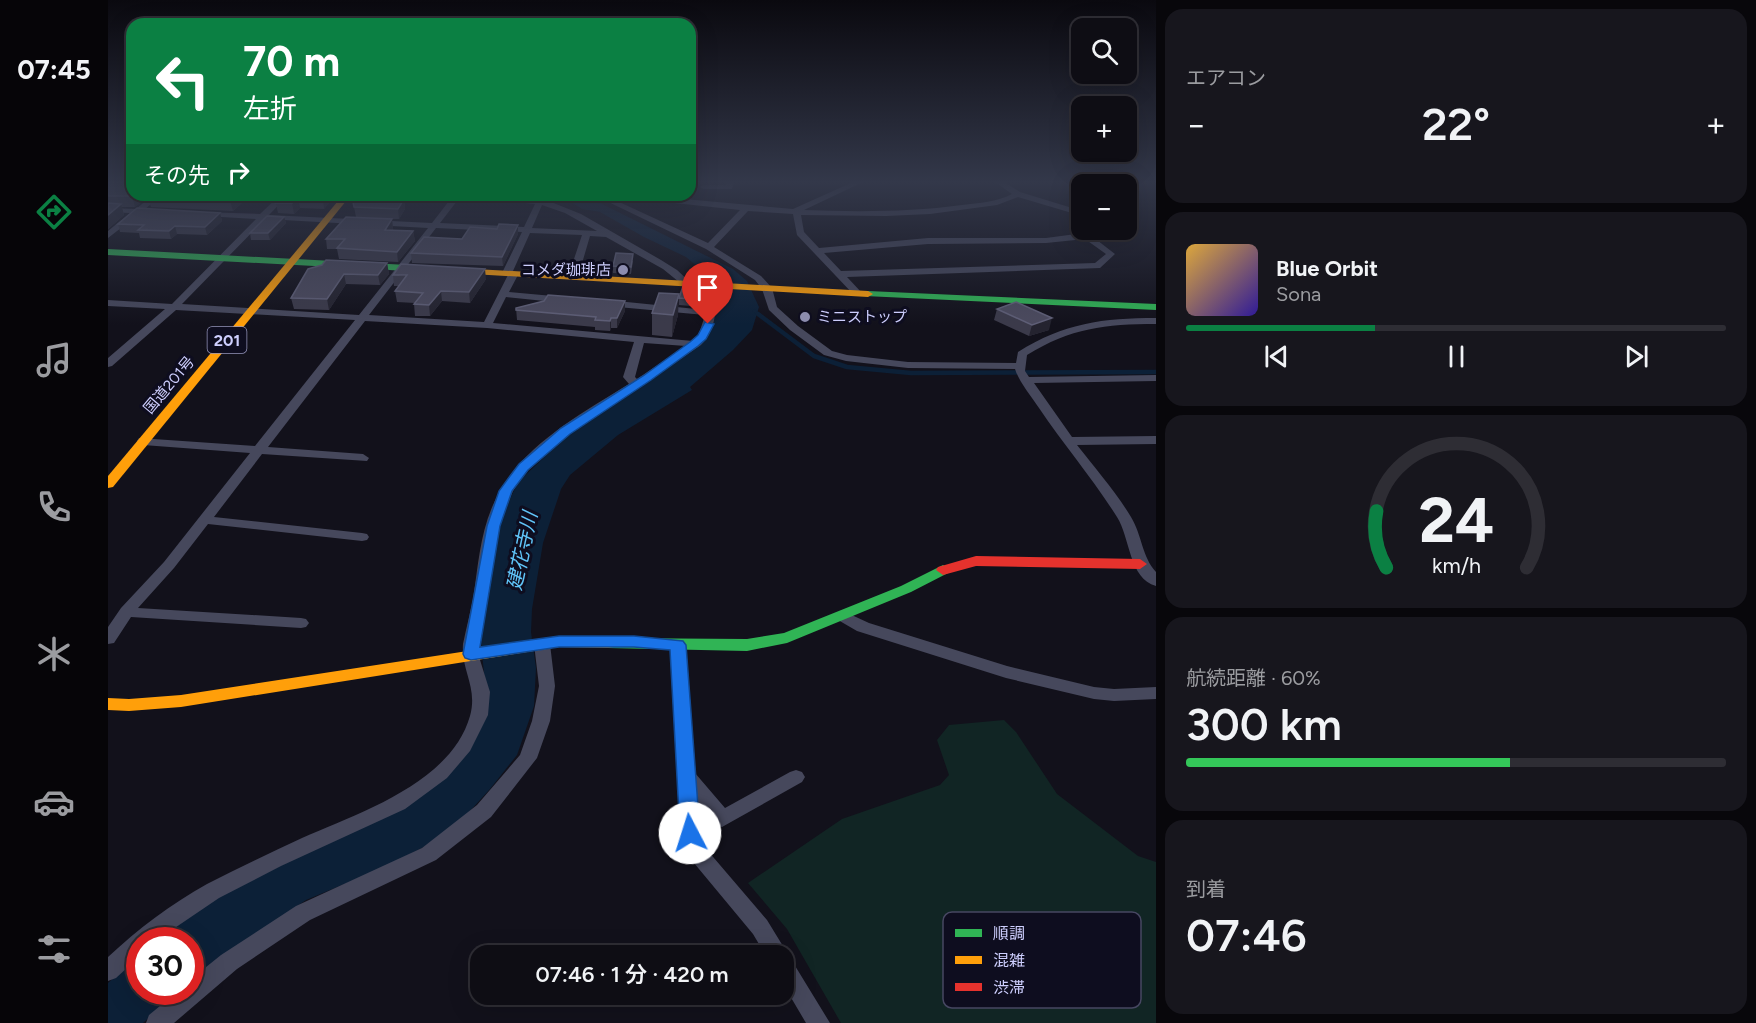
<!DOCTYPE html>
<html lang="ja">
<head>
<meta charset="utf-8">
<style>
	:root { --surface:#0e0d14; --page:#17161d; --text:#f1f3f6; --muted:#9b9ca0; --line:#2e2d34; --accent:#0b8043 }
	body { margin:0; font-family:Figtree,"Noto Sans JP",sans-serif; background:var(--page); color:var(--text); height:100vh; display:flex; flex-direction:column; font-size:22px; white-space:nowrap }
	* { box-sizing:border-box; margin:0 }
	p { font-size:20px; color:var(--muted) }
	.icon { flex:none; width:33px; height:33px; fill:none; stroke:currentColor; stroke-width:2; stroke-linecap:round; stroke-linejoin:round }
	.map { position:relative; flex:1; overflow:hidden }
	.panel { display:flex; flex-direction:column; gap:9px; padding:9px; background:#08070b; width:600px }
	.panel>* { flex:none }
	.hud { position:absolute; left:18px; top:18px; width:570px; height:183px; border-radius:18px; box-shadow:0 6px 24px #0002,0 0 0 2px var(--line); background:#0b8043; color:#fff; overflow:hidden }
	.fabs { position:absolute; left:963px; top:18px; display:grid; gap:12px }
	.fabs a { display:grid; place-items:center; width:66px; height:66px; border-radius:12px; background:var(--surface); box-shadow:0 6px 24px #0002,0 0 0 2px var(--line); font-size:30px }
	.speed { position:absolute; left:18px; top:927px; display:flex; gap:12px; font-size:30px; font-weight:700; text-align:center }
	.speed>* { display:grid; place-content:center; width:78px; height:78px; border-radius:50%; background:var(--surface); box-shadow:0 6px 24px #0002,0 0 0 2px var(--line); line-height:1 }
	.speed .limit { border:9px solid #d22; background:#fff; color:#111 }
	.pin { position:absolute; display:grid; place-items:center; width:51px; height:51px; color:#fff; margin:-62px -26px; border-radius:50% 50% 50% 0; rotate:-45deg; box-shadow:0 0 6px #0007 }
	.pin .icon { rotate:45deg }
	.me { position:absolute; width:66px; margin:-33px; rotate:355deg; stroke-linejoin:round; filter:drop-shadow(0 0 4px #0008) }
	.turn { display:flex; align-items:center; gap:21px; height:126px; padding:0 18px; font-size:27px }
	.turn .icon { width:78px; height:78px; stroke-width:2.5 }
	.turn b { display:block; font-size:42px; line-height:51px }
	.then { display:flex; align-items:center; height:57px; padding:0 18px; background:#0003; gap:12px; font-size:22px }
	.big { font-size:45px; font-weight:600; line-height:1.1 }
	.panel .tile { flex:1; display:flex; flex-direction:column; justify-content:center; gap:9px; min-width:0; padding:0 21px; border-radius:18px; background:var(--page) }
	.panel .dial { align-items:center; gap:0 }
	.dial svg { height:156px; overflow:visible; fill:none; stroke:var(--line); stroke-width:7; stroke-linecap:round; text-anchor:middle }
	.dial text { fill:var(--text); stroke:none }
	.song { display:flex; align-items:center; gap:18px }
	.cover { width:72px; height:72px; border-radius:9px; background:linear-gradient(135deg,hsl(40 70% 55%),hsl(250 70% 35%)) }
	.played { height:6px; border-radius:3px; background:linear-gradient(90deg,var(--accent) 35%,var(--line) 35%) }
	.keys { display:flex; justify-content:space-around; direction:ltr }
	.heat { display:flex; justify-content:space-between; align-items:center; font-size:33px; direction:ltr }
	.charge { height:9px; border-radius:4px; background:linear-gradient(90deg,#34c759 60%,var(--line) 0) }
	.trip { position:absolute; left:362px; top:945px; width:324px; height:60px; border-radius:18px; background:var(--surface); box-shadow:0 6px 24px #0002,0 0 0 2px var(--line); font-weight:600; line-height:60px; text-align:center }
	main { display:flex; flex:1; min-height:0 }
	.tabs { display:flex; flex-direction:column; width:108px; justify-content:space-around; align-items:center; background:#060508; color:var(--muted) }
	.tabs .icon { width:42px; height:42px }
	.tabs .active { color:var(--accent) }
	.tabs b { font-size:27px; color:var(--text) }
	.map>svg:first-child { display:block }
	.green { fill:#112524 }
	.water { fill:#0c2037 }
	.lines { fill:none; stroke-linecap:round; stroke-linejoin:round }
	.stream-far1 { stroke:#0c2037; stroke-width:3 }
	.stream { stroke:#0c2037; stroke-width:4.5 }
	.street { fill:#46485c; fill-rule:evenodd }
	.fast { fill:#30b455; fill-rule:evenodd }
	.slow { fill:#ff9f0a; fill-rule:evenodd }
	.jam { fill:#e5322d; fill-rule:evenodd }
	.wall { fill:#3b3a4a }
	.shaded-wall { fill:#24232f }
	.building { fill:#4b4a5e; stroke:#5f5f77; stroke-width:1.5 }
	.route { fill:#1a73e8; stroke:#114b97; stroke-width:1.5 }
	.poi-dot { fill:#8c8cae; stroke:#0e0d1f; stroke-width:2 }
	.labels { text-anchor:middle; stroke-width:6; stroke-linejoin:round; paint-order:stroke }
	.far-poi-label { font-size:15px; fill:#cdcefd; stroke:#0e0d1f; text-anchor:end }
	.far-street-label { font-size:15px; fill:#cdcefd; stroke:#0e0d1f }
	.shield { fill:#0e0d1f; stroke:#9494ba; stroke-width:1.5 }
	.shield-label { font-size:16px; font-weight:bold; fill:#cdcefd }
	.water-label { font-size:20px; font-style:italic; fill:#60c4f8; stroke:#0e0d1f }
	.key { fill:#0e0d1f; stroke:#474762; stroke-width:1.5 }
	.key-label { font-size:16px; fill:#cdcefd }
</style>
</head>
<body>
<main>
<nav class="tabs">
<b>07:45</b>
<svg class="icon active" aria-label="directions" viewBox="0 0 24 24"><path d="M12 3l9 9-9 9-9-9zM9 14v-3h6M13 9l2 2-2 2"/></svg>
<svg class="icon" aria-label="music" viewBox="0 0 24 24"><path d="M9 18V5l10-2v13"/><circle cx="6" cy="18" r="3"/><circle cx="16" cy="16" r="3"/></svg>
<svg class="icon" aria-label="phone" viewBox="0 0 24 24"><path d="M5 4h4l2 5-3 2q2 4 5 5l2-3 5 2v4C11 20 4 13 5 4z"/></svg>
<svg class="icon" aria-label="climate" viewBox="0 0 24 24"><path d="M12 3v18M4 7l16 10M4 17L20 7"/></svg>
<svg class="icon" aria-label="car" viewBox="0 0 24 24"><path d="M5 17H2v-5l4-1 3-4h7l3 4 3 1v5h-3M9 17h6M6 11h13"/><circle cx="7" cy="17" r="2"/><circle cx="17" cy="17" r="2"/></svg>
<svg class="icon" aria-label="filters" viewBox="0 0 24 24"><path d="M4 7h16M4 17h16"/><circle cx="9" cy="7" r="2"/><circle cx="15" cy="17" r="2"/></svg>
</nav>
<div class="map">
<svg width="1048" height="1023" viewBox="0 0 1048 1023">
	<rect width="100%" height="100%" fill="#12111b"/>
	<path class="green" d="M896,720L908,732L949,794L1030,856L1048,862V1023H733L679,929L640,883L734,819L832,785L841,775L829,740L841,725Z"/>
	<g class="water">
		<path d="M452,195H474L482,198L625,269L639,281L651,307L644,330L625,350L582,387L584,390L510,435L462,475L453,489L435,543L424,609L423,632L428,668L426,706L409,755L382,789L352,822L314,848L275,868L198,900L83,979L82,940H49L75,920L111,897L299,801L362,742L378,693L373,643L387,549L397,508L411,481L463,432L589,345L607,291L603,278L578,257L536,237L492,212L474,209Z"/>
		<path d="M31,955L32,992H69L35,1023H0V983Z"/>
	</g>
	<g class="lines">
		<path class="stream-far1" d="M646,311L652,315"/>
		<path class="stream" d="M650,314L706,356L739,367L803,373L1048,372"/>
		<g class="street">
			<path d="M618,182H626L624,189H596L592,187L596,185H618Z"/>
			<path d="M745,182H755L696,210C749,212 802,212 854,205C871,203 889,202 904,194L887,182H896L912,192L974,211V216L910,197L889,205L822,214L778,216L693,215L696,232L711,248L820,238H938L998,230L985,237L1007,254L992,268L739,277L754,293L749,296L746,295L689,235L685,214L640,211L606,247L653,276L664,288L669,307L690,326L724,351L739,355L800,362L908,363L910,352C956,323 995,318 1048,318V324C997,324 963,328 919,355L917,371L921,377L1048,375V381L926,383L964,437L1048,436V444L969,445C987,468 1008,492 1023,517C1034,535 1034,557 1048,572V586C1021,579 1022,537 1009,517C985,479 956,445 931,408C923,396 911,382 907,369L800,368L738,361L716,355L682,330L661,310L654,289L647,280L598,249L486,195H496L600,243L632,210L510,197L506,195H532L685,209ZM977,239L998,254L987,263L733,271L716,253L820,244L938,243Z"/>
			<path d="M45,195H54L37,209L47,210V214H31L0,238V231L22,213L0,212V208L28,209Z"/>
			<path d="M172,195H180L161,215L324,223L341,201L291,200L266,195L398,196L443,202L473,214L553,260L569,270L584,284L576,286L555,269L498,237L482,236L470,277L462,279L460,277L474,235L422,233L405,271L411,273L401,292L456,297L461,300L456,303L398,297L385,323L585,341L591,334L597,315L499,306L494,303L499,300L598,310L599,286L604,283L609,286C608,307 609,329 593,345L453,440L415,475L405,491L393,520L371,644L372,660L382,692L380,715L362,751L339,778L297,809L173,866L111,898L49,940H32V956L8,978L0,981V957C30,929 63,904 99,884C130,868 162,853 194,838C251,813 343,783 362,716C370,687 353,671 355,644C358,629 362,614 365,599C370,567 372,534 385,505C409,448 471,415 521,384L515,377L526,342L379,328L257,321L160,447L255,454L261,458L259,461L154,454L106,517L254,533L259,534L261,537L259,540L254,541L100,524L66,568L30,608L193,618L198,619L201,623L198,627L193,628L23,617L6,643L0,644V627L13,608L56,562L142,453L35,445L29,441L31,438L147,446L247,320L68,310L4,366L0,367V358L57,309L0,306V300L64,304L148,219L96,216L92,214L93,212L152,214ZM349,201H398L427,204L416,227L332,223ZM434,205L457,213L489,231L424,228ZM157,219L320,228L251,315L74,304ZM328,228L414,232L394,273L400,275L376,322L261,315ZM536,343L578,346L529,379L527,377Z"/>
			<path d="M735,611L761,623L899,666L986,687L1006,689L1048,687V699L1006,701L986,699L898,678L749,631L730,620L727,616L730,612Z"/>
			<path d="M434,638L440,640L442,644L447,686L442,721L429,758L383,817L328,860L202,920L129,969L66,1023H38L41,1015L69,992H82V980L113,955L188,906L314,848L369,805L412,755L424,721L431,686L426,644L428,640Z"/>
			<path d="M570,639L576,641L578,645L587,773L617,808L682,772L688,770L694,772L697,777L694,782L614,827L607,825L589,802L592,833L600,851L659,920L722,1023H698L675,984V956H658L645,934L586,863L572,833L562,645L564,641Z"/>
		</g>
		<g class="fast">
			<path d="M0,249L318,266L323,269L318,272L0,255Z"/>
			<path d="M760,291L1048,304V310L757,296V292Z"/>
			<path d="M835,565L842,570L840,573L803,592L679,643L639,651L500,648L494,647L492,643L494,639L500,638L639,639L676,633L793,586Z"/>
		</g>
		<g class="slow">
			<path d="M235,195H243L5,487L0,488V476Z"/>
			<path d="M350,268L760,291L765,294L760,297L347,273L345,271Z"/>
			<path d="M451,637L500,638L506,639L508,643L506,647L500,648L451,647L73,707L21,711L0,710V698L21,699L73,695Z"/>
		</g>
		<path class="jam" d="M868,556L1032,559L1039,564L1032,569L868,566L835,575L828,570L830,567Z"/>
	</g>
	<g class="wall">
		<path d="M0,182L24,195H169L161,203L135,202L125,211L43,207L40,197L27,207H14L16,215L0,229Z"/>
		<path d="M174,195H221L222,202L216,209L192,208L186,214L170,213L168,203L174,197Z"/>
		<path d="M293,197L294,199H296L297,209L291,219H284L285,229L284,230L305,231L307,241L290,262L231,259L229,249H219L218,239L248,217L245,202Z"/>
		<path d="M112,213L114,221L99,235L69,234L63,239L32,238L31,233L12,232L10,224Z"/>
		<path d="M176,217L178,223L162,240H143L142,233Z"/>
		<path d="M410,225V234L395,266L304,263L303,253L389,229Z"/>
		<path d="M525,261L523,274L505,273V266Z"/>
		<path d="M279,263L281,274L272,285L238,284L221,310L186,309L183,298L214,265Z"/>
		<path d="M285,275L378,279L362,303L334,301L322,316H307L306,304L307,303L289,302L287,291L291,286H286Z"/>
		<path d="M596,294L595,307L571,305V298Z"/>
		<path d="M517,301V311L509,328H503L502,331L487,330V327L409,320L408,308Z"/>
		<path d="M889,309L941,330L921,336L886,320Z"/>
		<path d="M544,313L570,315L564,337L544,335Z"/>
	</g>
	<g class="shaded-wall">
		<path d="M26,195H42L27,207L24,196Z"/>
		<path d="M129,195H133L135,202L125,211L122,201Z"/>
		<path d="M160,195H169L161,203Z"/>
		<path d="M217,195H221L222,202L216,209L215,198Z"/>
		<path d="M293,197L294,202L296,199L297,209L291,219L290,209L291,199Z"/>
		<path d="M190,198L192,208L186,214L184,203Z"/>
		<path d="M13,204L16,215L0,229V215Z"/>
		<path d="M112,213L114,221L99,235L97,227Z"/>
		<path d="M176,217L178,223L162,240L160,233Z"/>
		<path d="M284,219L285,229L278,240L277,230Z"/>
		<path d="M410,225V234L395,266L394,257Z"/>
		<path d="M67,226L69,234L63,239L61,231Z"/>
		<path d="M305,231L307,241L290,262L289,252Z"/>
		<path d="M279,263L281,274L272,285L270,275Z"/>
		<path d="M377,269L378,279L362,303L361,292Z"/>
		<path d="M236,274L238,284L221,310L219,299Z"/>
		<path d="M333,291L334,301L322,316L321,305Z"/>
		<path d="M571,294L570,315L564,337L565,315Z"/>
		<path d="M517,301V311L509,328V318Z"/>
		<path d="M503,318V328L502,331V321Z"/>
		<path d="M944,318L941,330L921,336L924,325Z"/>
	</g>
	<g class="building">
		<path d="M0,182H24V195H26L24,196H0Z"/>
		<path d="M42,195H129L122,201L40,197Z"/>
		<path d="M176,195H217L215,198H190L184,203H168Z"/>
		<path d="M256,196L293,197L291,199H296L290,209L246,207L245,202Z"/>
		<path d="M0,203L13,204L0,215Z"/>
		<path d="M29,208L112,213L97,227L67,226L61,231L30,230L36,225L10,224Z"/>
		<path d="M159,216L176,217L160,233H142Z"/>
		<path d="M238,217L284,219L277,230L305,231L289,252L229,248L237,239H218Z"/>
		<path d="M391,224L410,225L394,257L303,253L316,237L354,239L362,227L389,229Z"/>
		<path d="M508,253L525,254L523,267L505,266Z"/>
		<path d="M218,260L279,263L270,275L236,274L219,299L183,298L200,269L214,265Z"/>
		<path d="M293,264L377,269L361,292L333,291L321,305L306,304L315,293L287,291L299,275H285Z"/>
		<path d="M575,286L597,287L595,300L571,298Z"/>
		<path d="M551,293L571,294L565,315L544,313Z"/>
		<path d="M440,295L517,301L509,318H503L502,321L487,320L488,317L408,310V308L436,301Z"/>
		<path d="M908,302L944,318L924,325L889,309Z"/>
	</g>
	<linearGradient id="sky" x2="0" y2="1"><stop stop-color="#0a090f"/><stop offset="0.56" stop-color="#33384a"/><stop offset="1" stop-color="#33384a" stop-opacity="0"/></linearGradient>
	<rect width="1048" height="325" fill="url(#sky)"/>
	<path class="route" d="M597,322L606,324L598,339L590,346L543,380L462,434L420,470L404,491L392,526L372,647L451,636H526L575,641L578,645L592,833L589,839L582,842L575,839L572,833L562,650L526,647H451L363,660L357,658L355,654L379,526L391,491L402,476L411,464L453,428L535,376L582,342L590,335Z"/>
	<g class="poi-dot">
		<circle cx="515" cy="270" r="6"/>
		<circle cx="697" cy="317" r="6"/>
	</g>
	<g class="labels">
		<g class="far-poi-label">
			<text x="503" y="275">コメダ珈琲店</text>
			<text x="709" y="322" text-anchor="start">ミニストップ</text>
		</g>
		<g class="far-street-label">
			<text transform="translate(61 385) rotate(-50)" y="5">国道201号</text>
		</g>
		<rect class="shield" x="99.5" y="327" width="39" height="26" rx="4.5"/>
		<g class="shield-label">
			<text x="119" y="346">201</text>
		</g>
		<g class="water-label">
			<text transform="translate(414 551) rotate(-78)" y="7">建花寺川</text>
		</g>
	</g>
	<rect x="835" y="912" width="198" height="96" rx="9" class="key"/>
	<rect x="847" y="929" width="27" height="8" fill="#30b455"/>
	<rect x="847" y="956" width="27" height="8" fill="#ff9f0a"/>
	<rect x="847" y="983" width="27" height="8" fill="#e5322d"/>
	<g class="key-label">
		<text x="885" y="939">順調</text>
		<text x="885" y="966">混雑</text>
		<text x="885" y="993">渋滞</text>
	</g>
</svg>
<div class="fabs">
<a><svg class="icon" aria-label="search" viewBox="0 0 24 24"><circle cx="10" cy="10" r="6"/><path d="M15 15l6 6"/></svg></a>
<a>+</a>
<a>−</a>
</div>
<div class="speed"><div class="limit">30</div></div>
<div class="pin" style="left:600px;top:324px;background:#d93025"><svg class="icon" aria-label="arrive" viewBox="0 0 24 24"><path d="M6 21V4h12l-3 4 3 4H6"/></svg></div>
<svg class="me" style="left:582px;top:833px" viewBox="-20 -20 40 40"><circle r="19" fill="#fff"/><path d="M0-13L10 11 0 6-10 11z" fill="#1a73e8"/></svg>
<div class="trip">07:46 · 1 分 · 420 m</div>
<div class="hud">
<div class="turn"><svg class="icon" aria-label="left" viewBox="0 0 24 24"><path d="M17 20v-9H6M10 6l-5 5 5 5"/></svg><div><b>70 m</b>左折</div></div>
<div class="then">その先<svg class="icon" aria-label="right" viewBox="0 0 24 24"><path d="M7 20v-9h11M14 6l5 5-5 5"/></svg></div>
</div>
</div>
<section class="panel">
<div class="tile"><p>エアコン</p>
<div class="heat"><a>−</a><b class="big">22°</b><a>+</a></div>
</div>
<div class="tile">
<div class="song"><i class="cover"></i><div><b>Blue Orbit</b><p>Sona</p></div></div>
<div class="played"></div>
<div class="keys"><svg class="icon" aria-label="previous" viewBox="0 0 24 24"><path d="M18 5L8 12l10 7zM5 5v14"/></svg><svg class="icon" aria-label="pause" viewBox="0 0 24 24"><path d="M8 5v14M16 5v14"/></svg><svg class="icon" aria-label="next" viewBox="0 0 24 24"><path d="M6 5l10 7-10 7zM19 5v14"/></svg></div>
</div>
<div class="tile dial"><svg viewBox="0 0 100 80">
<path d="M14 69A42 42 0 1 1 86 69"/>
<path d="M14 69A42 42 0 0 1 9 40" stroke="#0b8043"/>
<text x="50" y="56" font-size="32" font-weight="700">24</text>
<text x="50" y="72" font-size="11">km/h</text>
</svg></div>
<div class="tile"><p>航続距離 · 60%</p><b class="big">300 km</b><div class="charge"></div></div>
<div class="tile"><p>到着</p><b class="big">07:46</b></div>
</section>
</main>
</body>
</html>
